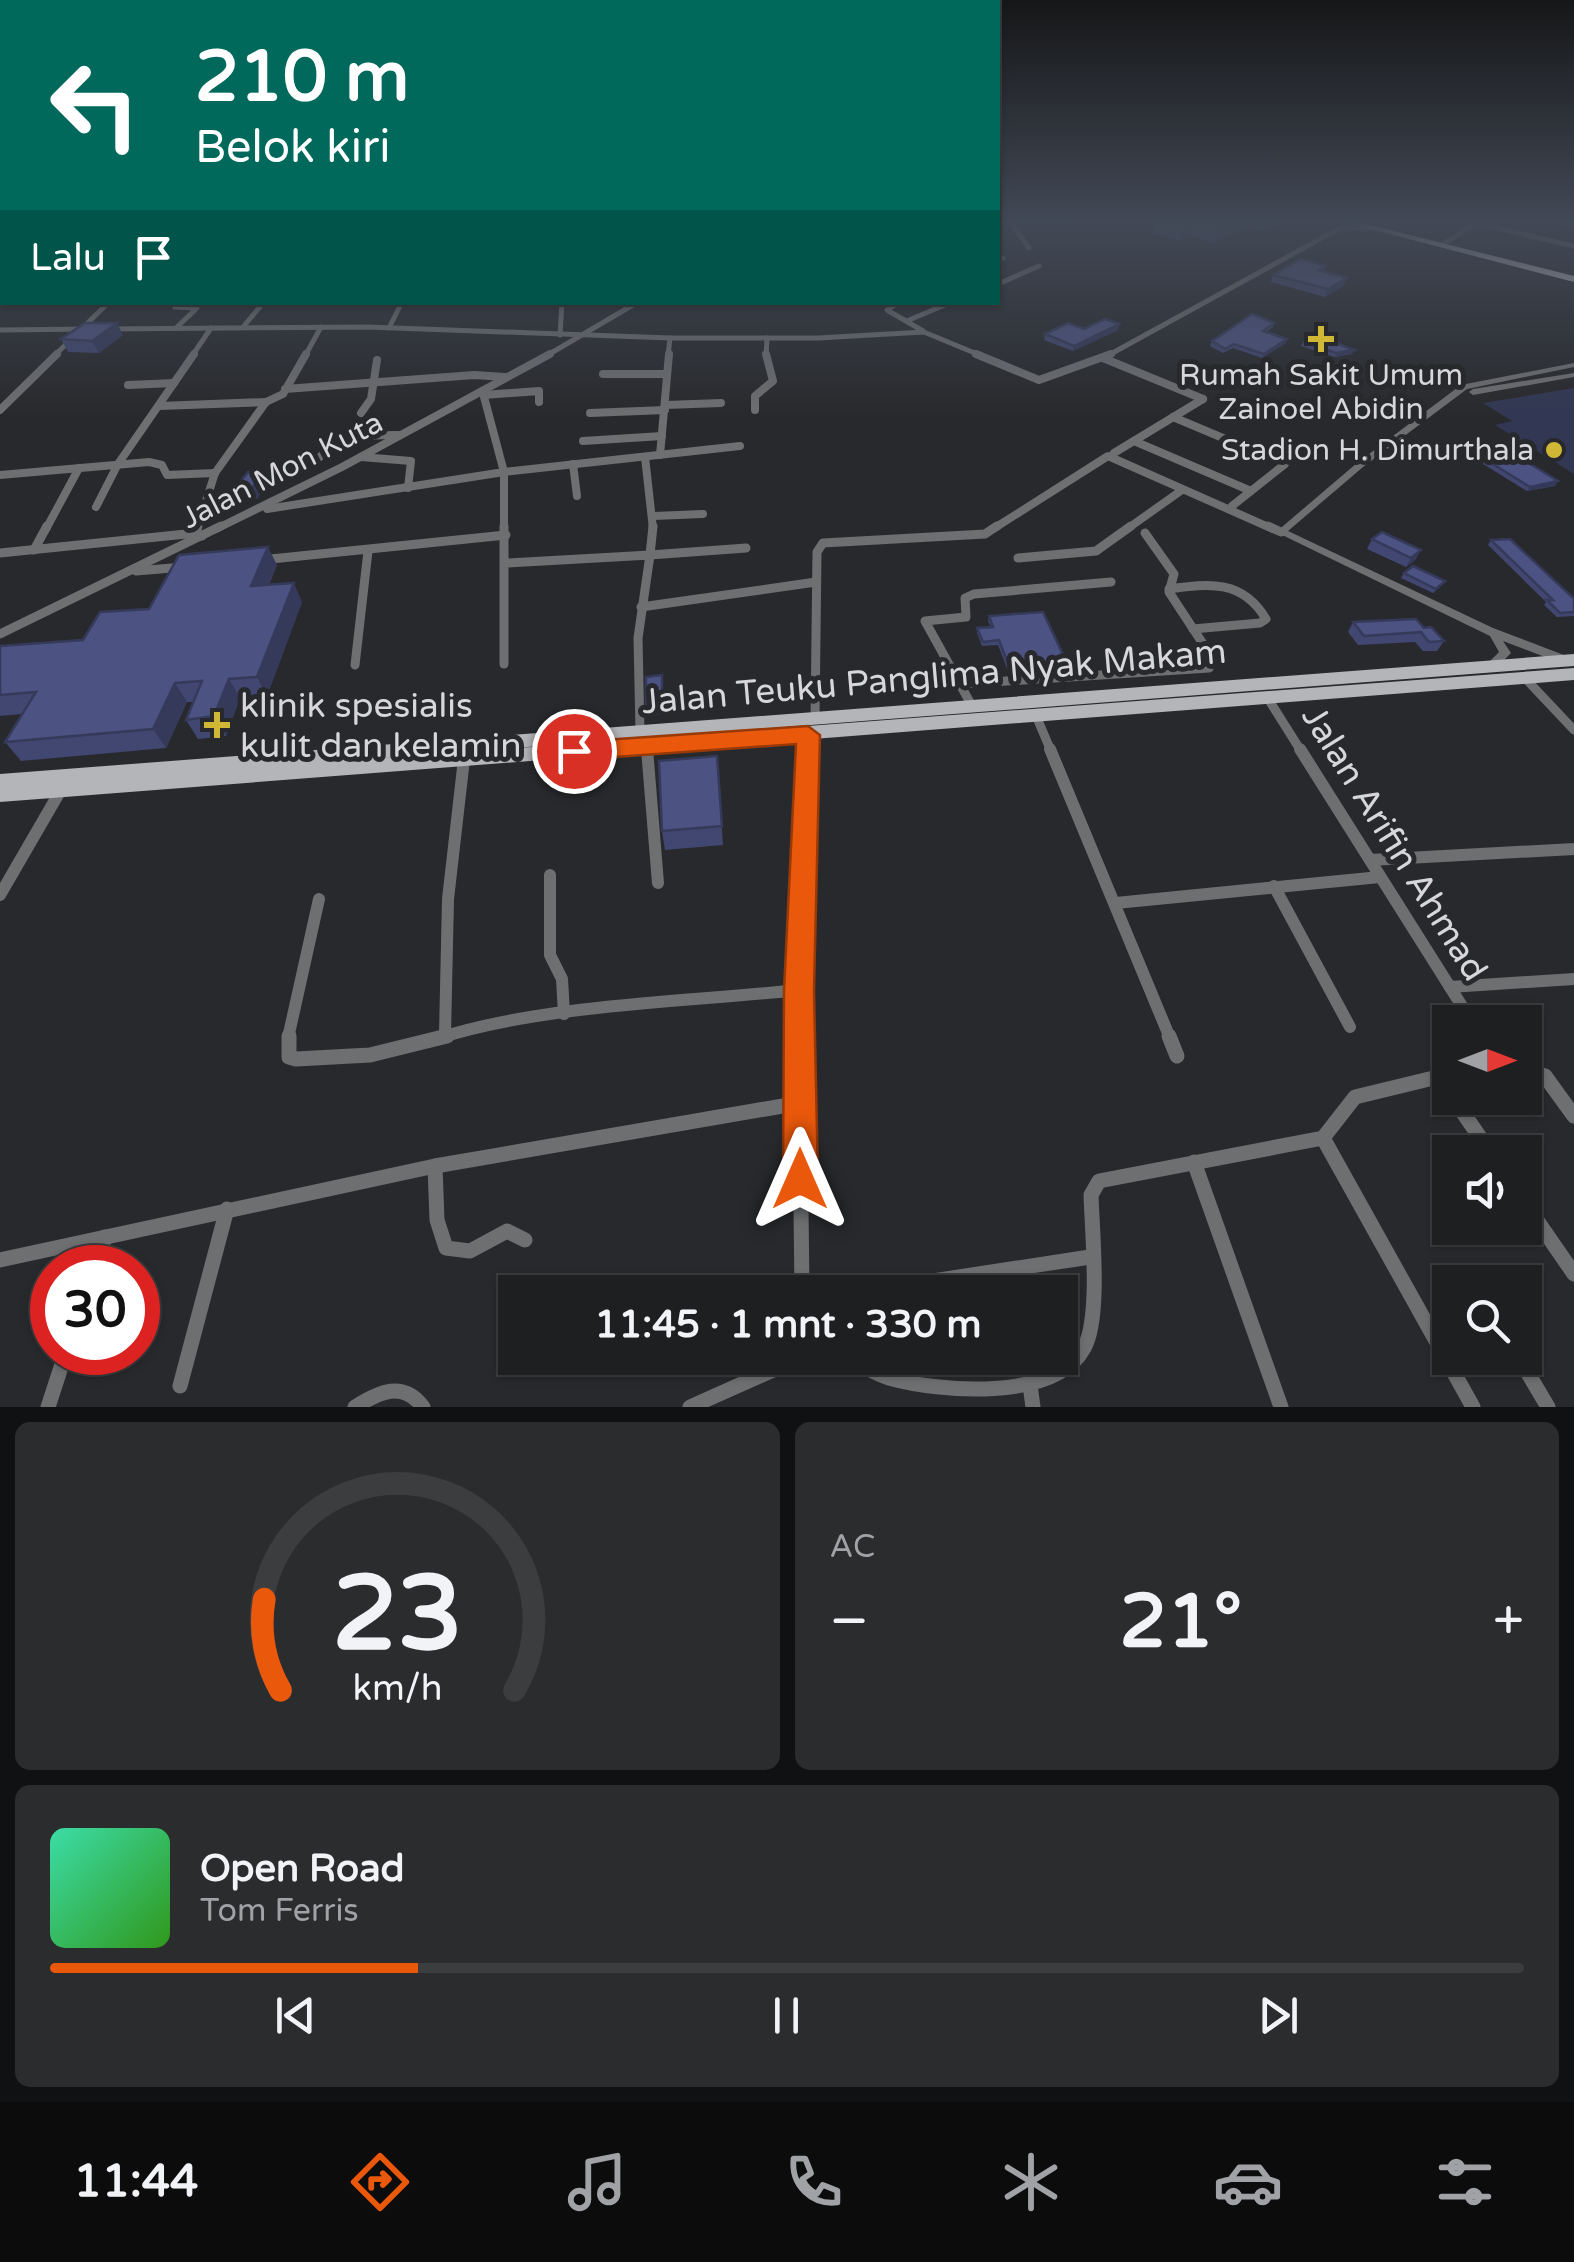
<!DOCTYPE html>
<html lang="id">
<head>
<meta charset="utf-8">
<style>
	:root { --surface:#1e1f21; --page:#2b2c2e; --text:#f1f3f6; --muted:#a1a2a5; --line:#3c3d3f; --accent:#ea580c }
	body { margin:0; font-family:"Varela Round",sans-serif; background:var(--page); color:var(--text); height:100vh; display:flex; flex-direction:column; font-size:38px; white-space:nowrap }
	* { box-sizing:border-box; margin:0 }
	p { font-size:32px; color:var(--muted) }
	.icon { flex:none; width:55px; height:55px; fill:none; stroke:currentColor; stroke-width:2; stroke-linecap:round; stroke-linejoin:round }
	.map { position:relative; height:1407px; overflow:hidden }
	.sheet { display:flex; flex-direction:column; gap:15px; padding:15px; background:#101112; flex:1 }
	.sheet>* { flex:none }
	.top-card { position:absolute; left:0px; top:0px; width:1000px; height:305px; box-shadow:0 2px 8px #0004,0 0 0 2px var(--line); background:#00695c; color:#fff; overflow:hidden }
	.needle { width:65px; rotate:90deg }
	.tools { position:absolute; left:1432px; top:1005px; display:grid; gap:20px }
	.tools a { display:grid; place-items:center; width:110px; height:110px; border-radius:0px; background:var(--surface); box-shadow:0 2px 8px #0004,0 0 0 2px var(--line); font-size:50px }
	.speed { position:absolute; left:30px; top:1245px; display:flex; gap:20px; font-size:50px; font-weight:700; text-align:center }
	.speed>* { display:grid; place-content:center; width:130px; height:130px; border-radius:50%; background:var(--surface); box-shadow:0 2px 8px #0004,0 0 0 2px var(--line); line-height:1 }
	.speed .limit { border:15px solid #d22; background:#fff; color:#111 }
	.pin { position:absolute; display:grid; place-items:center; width:85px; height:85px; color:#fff; margin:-42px; border:5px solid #fff; border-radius:50%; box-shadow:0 2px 10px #0007 }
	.me { position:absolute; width:110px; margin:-55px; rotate:0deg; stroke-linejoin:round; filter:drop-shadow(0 0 8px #0008) }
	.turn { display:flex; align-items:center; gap:35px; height:210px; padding:0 30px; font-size:45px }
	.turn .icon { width:130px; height:130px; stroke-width:2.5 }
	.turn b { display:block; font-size:70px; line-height:85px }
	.then { display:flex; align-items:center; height:95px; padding:0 30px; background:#0003; gap:20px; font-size:38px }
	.big { font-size:75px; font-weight:700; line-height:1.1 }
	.sheet .tile { flex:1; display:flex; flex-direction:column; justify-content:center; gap:15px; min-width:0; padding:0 35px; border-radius:15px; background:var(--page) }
	.sheet .dial { align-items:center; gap:0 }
	.dial svg { height:260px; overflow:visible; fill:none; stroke:var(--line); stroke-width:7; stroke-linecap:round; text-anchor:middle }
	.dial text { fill:var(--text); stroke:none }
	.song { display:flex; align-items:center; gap:30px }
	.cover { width:120px; height:120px; border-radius:15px; background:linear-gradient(135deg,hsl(160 70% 55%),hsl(110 70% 35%)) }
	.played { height:10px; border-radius:5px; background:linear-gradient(90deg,var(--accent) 25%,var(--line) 25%) }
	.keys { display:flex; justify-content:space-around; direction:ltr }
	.heat { display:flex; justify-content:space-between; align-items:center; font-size:55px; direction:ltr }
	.sheet .tiles { flex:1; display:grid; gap:15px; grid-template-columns:1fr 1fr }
	.tile:last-child { grid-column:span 2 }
	.trip { position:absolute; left:498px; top:1275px; width:580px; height:100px; border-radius:0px; background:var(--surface); box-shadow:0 2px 8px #0004,0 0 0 2px var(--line); font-weight:700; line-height:100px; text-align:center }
	.menu { display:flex; height:160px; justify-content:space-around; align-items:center; background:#0c0c0d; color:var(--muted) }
	.menu .icon { width:70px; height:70px }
	.menu .selected { color:var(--accent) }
	.menu b { font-size:45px; color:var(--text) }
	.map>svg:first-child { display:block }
	.green { fill:#323753 }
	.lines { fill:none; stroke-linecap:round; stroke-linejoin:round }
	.minor-far4 { stroke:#6e6f71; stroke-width:5 }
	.minor-far3 { stroke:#6e6f71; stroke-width:8 }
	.minor-far2 { stroke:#6e6f71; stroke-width:9 }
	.minor-far1 { stroke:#6e6f71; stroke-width:12 }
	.minor { stroke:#6e6f71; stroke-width:15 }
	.tertiary { fill:#6e6f71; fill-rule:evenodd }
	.primary { fill:#b4b5b8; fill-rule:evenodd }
	.trunk { fill:#c2c2c6; fill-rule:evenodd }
	.wall { fill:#414770 }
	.shaded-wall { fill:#353a5b }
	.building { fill:#4c5382; stroke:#353a5b; stroke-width:2.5 }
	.route { fill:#ea580c; stroke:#983908; stroke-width:2.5 }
	.poi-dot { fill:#d1b736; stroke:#28292c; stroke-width:4 }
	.labels { text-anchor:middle; stroke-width:10; stroke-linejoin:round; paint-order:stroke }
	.far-poi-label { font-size:30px; fill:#d7d7da; stroke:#28292c }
	.far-street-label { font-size:30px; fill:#d7d7da; stroke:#28292c }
	.street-label { font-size:35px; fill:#d7d7da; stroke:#28292c }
	.poi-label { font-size:35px; fill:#d7d7da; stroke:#28292c; text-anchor:start }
</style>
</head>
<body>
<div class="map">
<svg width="1574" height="1407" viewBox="0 0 1574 1407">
	<rect width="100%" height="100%" fill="#28292c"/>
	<path class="green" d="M1574,388V474L1495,425L1512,421L1483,403Z"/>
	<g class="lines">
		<g class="minor-far4">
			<path d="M1006,221H1069"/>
			<path d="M1010,221L1029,248"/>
			<path d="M1467,221L1574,246"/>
			<path d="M1558,221L1574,225"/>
			<path d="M1445,243L1478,222"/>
			<path d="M998,260L1003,258"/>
			<path d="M998,284L1039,266"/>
			<path d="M427,302H612"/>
			<path d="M858,302L895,305L887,310L923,331"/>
			<path d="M909,320L952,302"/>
			<path d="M177,327L197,308L175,307L181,302"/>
			<path d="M243,327L264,302"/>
			<path d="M389,328L402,302"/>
			<path d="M106,329L368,327L670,338H818L924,332L982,356"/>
			<path d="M0,330L89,329"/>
			<path d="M560,335L562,302"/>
			<path d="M54,356L109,302"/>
			<path d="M192,356L211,328"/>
			<path d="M305,356L321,327"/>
			<path d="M546,356L638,302"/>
			<path d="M668,356L670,338"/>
			<path d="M766,356L767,338"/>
			<path d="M1107,356L1340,228H1374"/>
		</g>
		<g class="minor-far3">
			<path d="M976,354L1039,380L1111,354"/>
			<path d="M1103,358L1203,399"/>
			<path d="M603,374H666"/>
			<path d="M128,385L174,383"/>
			<path d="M285,389L474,375L505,377"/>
			<path d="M483,393L504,472V529"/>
			<path d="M484,395L539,391V402"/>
			<path d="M665,405L721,403"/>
			<path d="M159,406L266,402"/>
			<path d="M0,410L57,354"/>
			<path d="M755,410V396L773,381L766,354"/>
			<path d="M361,413L371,399L377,360"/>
			<path d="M590,413L665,410"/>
			<path d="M1173,417L1285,464L1232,506"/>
			<path d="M583,441L662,436"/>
			<path d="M1134,441L1251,491"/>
			<path d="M1114,453L1203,399"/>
			<path d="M660,455L669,354"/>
			<path d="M320,457L338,436L398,435"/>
			<path d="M361,457L411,461L408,488"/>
			<path d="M645,457L653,529"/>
			<path d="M573,464L577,496"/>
			<path d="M0,475L149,462L162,465L167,475L215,473"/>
			<path d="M96,507L118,464L194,354"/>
			<path d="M267,509L504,472L740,446"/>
			<path d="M654,516L703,514"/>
			<path d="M46,529L79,468"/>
			<path d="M197,529L215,473L266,402L283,394L306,354"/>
			<path d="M216,529L342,467L550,354"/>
			<path d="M993,529L1108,456L1273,529"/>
			<path d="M1127,529L1182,490"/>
		</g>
		<g class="minor-far2">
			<path d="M504,526V664"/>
			<path d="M653,526L650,555L746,548"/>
			<path d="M1268,526L1281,532"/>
			<path d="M196,533L198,526"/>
			<path d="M34,550L47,526"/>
			<path d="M0,553L196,533L202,536"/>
			<path d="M1018,558L1096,551L1131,526"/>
			<path d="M261,560L506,535"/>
			<path d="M506,563L650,555L638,638L640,732"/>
			<path d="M136,571L184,567"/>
			<path d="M1169,589C1210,583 1243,580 1266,619L1260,623L1193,629"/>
			<path d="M641,607L816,582"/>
			<path d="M0,634L221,526"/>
			<path d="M355,665L368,551"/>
			<path d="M1524,677L1574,730"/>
			<path d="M961,684L1209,668L1211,656L1169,592L1174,574L1145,533"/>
			<path d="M1267,697L1301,751"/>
			<path d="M972,706L925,621L966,617L965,598L974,594L1111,582"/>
			<path d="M1037,718L1051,751"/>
			<path d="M815,719L817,552L823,543L985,534L997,526"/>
			<path d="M647,746V751"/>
			<path d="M807,751L808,735"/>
		</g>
		<g class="minor-far1">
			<path d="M647,749L658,883"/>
			<path d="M1050,749L1170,1038"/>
			<path d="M1300,749L1472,1022"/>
			<path d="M1370,860L1574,849"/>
			<path d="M550,875V955L562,979L564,1014"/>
			<path d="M1274,886L1350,1027"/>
			<path d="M0,895L62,788"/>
			<path d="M1116,903L1380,877"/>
			<path d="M1450,987L1574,979"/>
			<path d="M445,1034L448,899L464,759"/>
			<path d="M288,1038L319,899"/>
			<path d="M439,1038C547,1004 685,1002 799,990"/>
			<path d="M799,1038L808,749"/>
		</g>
		<g class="minor">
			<path d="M289,1036V1057L296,1059L370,1055L447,1036"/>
			<path d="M799,1036L802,1292"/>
			<path d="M1169,1036L1177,1056"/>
			<path d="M1525,1070L1545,1076L1574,1116"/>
			<path d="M1453,1098L1490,1152"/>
			<path d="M1323,1138L1473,1407"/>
			<path d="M1194,1162L1281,1407"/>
			<path d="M435,1166L437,1220L446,1248L470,1251L507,1231L525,1240"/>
			<path d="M1525,1203L1574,1274"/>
			<path d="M1478,1238L1523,1228"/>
			<path d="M0,1260L435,1166L800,1103"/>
			<path d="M95,1268L105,1237"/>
			<path d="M860,1292L1090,1257"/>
			<path d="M848,1358C862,1365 875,1374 889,1378C939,1392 1055,1402 1084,1348C1101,1318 1092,1231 1091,1195L1099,1181L1323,1138L1355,1097L1450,1074"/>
			<path d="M1519,1358L1548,1407"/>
			<path d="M1030,1385L1033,1407"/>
			<path d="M180,1386L227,1209"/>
			<path d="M48,1407L66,1352"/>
			<path d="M355,1407C379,1392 403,1380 423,1407"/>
			<path d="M690,1407L800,1358"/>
		</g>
		<g class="tertiary">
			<path d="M0,281H2V286L0,287Z"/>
			<path d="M1574,363V367L1467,389L1363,467L1288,531L1493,628L1569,657L1571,660L1569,663H1561L1503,641L1511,653L1496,668H1488L1486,665L1499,652L1490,636L1276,532L1357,463L1461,385Z"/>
			<path d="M1574,373V377L1473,395L1469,392L1473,389Z"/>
		</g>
		<path class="primary" d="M1574,654V666L332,762L1574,668V680L0,802V774Z"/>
		<path class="trunk" d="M1340,221H1354L1574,276V282Z"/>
	</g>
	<g class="wall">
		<path d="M1155,221H1279L1278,223L1264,231L1251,229L1232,233L1213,243L1191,236L1180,241L1152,233Z"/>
		<path d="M1326,266L1324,271L1344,286L1325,297L1271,282L1273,275Z"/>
		<path d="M1274,323L1273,327L1266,332L1286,343L1262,358L1233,348L1223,353L1210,346L1212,341Z"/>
		<path d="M1084,329L1118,330L1073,351L1044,340L1045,334Z"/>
		<path d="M123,335L99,353L68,352L61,339Z"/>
		<path d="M1303,342L1354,350L1352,354L1335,357L1301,346Z"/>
		<path d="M1485,459L1558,481L1555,486L1527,491L1483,464Z"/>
		<path d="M1372,539L1416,559L1406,567L1367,549Z"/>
		<path d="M1491,540L1572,597H1574V616L1557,617L1544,605L1546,602L1488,545Z"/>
		<path d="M277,565L269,585L302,602L267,696L240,698L226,736L198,739L186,720L193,702H187L166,748L21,761L5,742L22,714L0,716V646L83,640L149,609Z"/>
		<path d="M1404,573L1442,585L1433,593L1401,578Z"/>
		<path d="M989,616L1066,661L1065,666L1008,671L998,645L982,646L977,633V628L991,627L988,621Z"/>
		<path d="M1353,622L1424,628L1444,641L1437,651H1423L1415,642L1358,645L1348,632Z"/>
		<path d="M662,675L664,714L648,715L646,705Z"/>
		<path d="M717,756L723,845L665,850L662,831Z"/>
	</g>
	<g class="shaded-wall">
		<path d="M1186,221H1196L1191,236L1180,241Z"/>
		<path d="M1220,221H1253L1251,229L1232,233L1213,243Z"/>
		<path d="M1267,221H1279L1278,223L1264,231Z"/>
		<path d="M1347,278L1344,286L1325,297L1328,289Z"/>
		<path d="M117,323L123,335L99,353L92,341Z"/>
		<path d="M1119,324L1118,330L1073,351L1074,346Z"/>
		<path d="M1287,339L1286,343L1262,358L1264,354Z"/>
		<path d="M1354,350L1352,354L1335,357L1336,353Z"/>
		<path d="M263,473L268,484L257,499L239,502L234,490Z"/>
		<path d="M1558,481L1555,486L1527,491L1530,487Z"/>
		<path d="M268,547L277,565L260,605L251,586Z"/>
		<path d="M1421,550L1416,559L1406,567L1411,558Z"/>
		<path d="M294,583L302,602L267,696L257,677Z"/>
		<path d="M229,679L240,698L226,736L214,716Z"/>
		<path d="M175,683L187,702L166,748L153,729Z"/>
	</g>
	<g class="building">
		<path d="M1301,259L1326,266L1319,270L1347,278L1328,289L1273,275Z"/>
		<path d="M1252,314L1274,323L1263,331L1287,339L1264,354L1234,344L1225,349L1212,341Z"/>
		<path d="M1105,319L1119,324L1074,346L1045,334L1068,323L1084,329Z"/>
		<path d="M85,323H117L92,341L61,339Z"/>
		<path d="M1328,340L1354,350L1336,353L1303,342Z"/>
		<path d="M1514,454L1558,481L1530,487L1485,459Z"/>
		<path d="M248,472L263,473L252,488L234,490Z"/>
		<path d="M1382,532L1421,550L1411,558L1372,539Z"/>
		<path d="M1510,539L1572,597H1574V612L1560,613L1547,600H1553L1491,540Z"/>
		<path d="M268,547L251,586L294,583L257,677L229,679L214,716L186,720L202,681L175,683L153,729L5,742L36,692L0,695V646L83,640L100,612L149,609L179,555Z"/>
		<path d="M1413,566L1445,581L1436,589L1404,573Z"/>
		<path d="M1043,612L1066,661L1009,666L999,640L983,642L977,628L993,627L989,616Z"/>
		<path d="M1416,619L1424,628L1431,627L1444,641L1429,642L1421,632L1364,636L1353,622Z"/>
		<path d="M662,675V704L646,705V677Z"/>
		<path d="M717,756L722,826L662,831L659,761Z"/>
	</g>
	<linearGradient id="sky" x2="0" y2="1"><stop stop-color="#161718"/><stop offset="0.53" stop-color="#424956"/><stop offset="1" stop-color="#424956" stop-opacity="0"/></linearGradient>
	<rect width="1574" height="418" fill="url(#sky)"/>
	<path class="route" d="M808,726L820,735L814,990L818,1179L813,1191L800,1196L788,1191L783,1179L784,990L796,744L574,760L562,751L574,742Z"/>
	<g class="poi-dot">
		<path d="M1316 324h10v10h10v10h-10v10h-10v-10h-10v-10h10z"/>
		<circle cx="1554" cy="450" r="10"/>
		<path d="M212 710h10v10h10v10h-10v10h-10v-10h-10v-10h10z"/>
	</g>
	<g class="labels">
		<g class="far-poi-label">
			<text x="1321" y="385">Rumah Sakit Umum<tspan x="1321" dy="34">Zainoel Abidin</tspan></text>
			<text x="1534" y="460" text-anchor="end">Stadion H. Dimurthala</text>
		</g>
		<g class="far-street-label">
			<text transform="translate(282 470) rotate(-27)" y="10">Jalan Mon Kuta</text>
		</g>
		<g class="street-label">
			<text transform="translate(934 676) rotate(-5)" y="12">Jalan Teuku Panglima Nyak Makam</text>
			<text transform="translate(1395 843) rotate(58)" y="12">Jalan Arifin Ahmad</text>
		</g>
		<g class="poi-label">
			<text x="240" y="717">klinik spesialis<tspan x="240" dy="40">kulit dan kelamin</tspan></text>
		</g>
	</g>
</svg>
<div class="tools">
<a><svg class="needle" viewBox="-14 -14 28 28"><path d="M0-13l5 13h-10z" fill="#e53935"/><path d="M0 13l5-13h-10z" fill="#a1a2a5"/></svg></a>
<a><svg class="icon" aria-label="sound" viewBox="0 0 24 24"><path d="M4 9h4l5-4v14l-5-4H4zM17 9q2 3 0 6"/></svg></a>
<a><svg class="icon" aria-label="search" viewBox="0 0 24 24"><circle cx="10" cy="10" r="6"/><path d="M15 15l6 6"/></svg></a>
</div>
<div class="speed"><div class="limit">30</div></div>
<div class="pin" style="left:574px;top:751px;background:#d93025"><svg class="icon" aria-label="arrive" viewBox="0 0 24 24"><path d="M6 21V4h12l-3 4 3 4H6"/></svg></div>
<svg class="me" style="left:800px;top:1179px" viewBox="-20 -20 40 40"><path d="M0-17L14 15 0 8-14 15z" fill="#ea580c" stroke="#fff" stroke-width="4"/></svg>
<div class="trip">11:45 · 1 mnt · 330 m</div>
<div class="top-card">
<div class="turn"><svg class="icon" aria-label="left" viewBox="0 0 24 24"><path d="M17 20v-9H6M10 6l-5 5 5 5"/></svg><div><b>210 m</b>Belok kiri</div></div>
<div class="then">Lalu<svg class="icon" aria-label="arrive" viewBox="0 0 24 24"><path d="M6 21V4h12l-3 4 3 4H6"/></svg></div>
</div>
</div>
<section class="sheet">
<div class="tiles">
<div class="tile dial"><svg viewBox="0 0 100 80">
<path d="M14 69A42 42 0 1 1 86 69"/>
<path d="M14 69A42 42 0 0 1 9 41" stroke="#ea580c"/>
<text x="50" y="56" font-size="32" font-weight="700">23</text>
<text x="50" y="72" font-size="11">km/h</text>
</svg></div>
<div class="tile"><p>AC</p>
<div class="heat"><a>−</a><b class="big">21°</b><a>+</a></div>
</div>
<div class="tile">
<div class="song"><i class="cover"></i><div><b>Open Road</b><p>Tom Ferris</p></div></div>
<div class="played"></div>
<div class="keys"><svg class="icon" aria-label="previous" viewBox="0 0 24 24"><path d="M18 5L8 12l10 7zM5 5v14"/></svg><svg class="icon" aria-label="pause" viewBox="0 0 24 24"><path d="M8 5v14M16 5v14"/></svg><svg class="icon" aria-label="next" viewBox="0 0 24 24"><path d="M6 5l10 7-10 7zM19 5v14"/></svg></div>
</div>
</div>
</section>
<nav class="menu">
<b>11:44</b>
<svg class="icon selected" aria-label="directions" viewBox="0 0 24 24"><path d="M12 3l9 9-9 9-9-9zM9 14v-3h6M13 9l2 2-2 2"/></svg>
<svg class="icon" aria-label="music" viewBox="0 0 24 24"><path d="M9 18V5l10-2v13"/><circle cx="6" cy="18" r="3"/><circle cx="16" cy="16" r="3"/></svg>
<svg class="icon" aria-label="phone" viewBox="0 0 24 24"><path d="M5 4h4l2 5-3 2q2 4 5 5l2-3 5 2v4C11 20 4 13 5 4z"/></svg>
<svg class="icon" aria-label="climate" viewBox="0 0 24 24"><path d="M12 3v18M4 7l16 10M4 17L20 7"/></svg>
<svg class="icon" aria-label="car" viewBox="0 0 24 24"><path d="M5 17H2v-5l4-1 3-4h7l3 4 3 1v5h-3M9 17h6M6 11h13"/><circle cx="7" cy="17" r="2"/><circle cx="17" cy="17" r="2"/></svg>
<svg class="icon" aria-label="filters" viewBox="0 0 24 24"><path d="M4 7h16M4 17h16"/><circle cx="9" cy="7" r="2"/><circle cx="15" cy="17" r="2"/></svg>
</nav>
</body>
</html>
